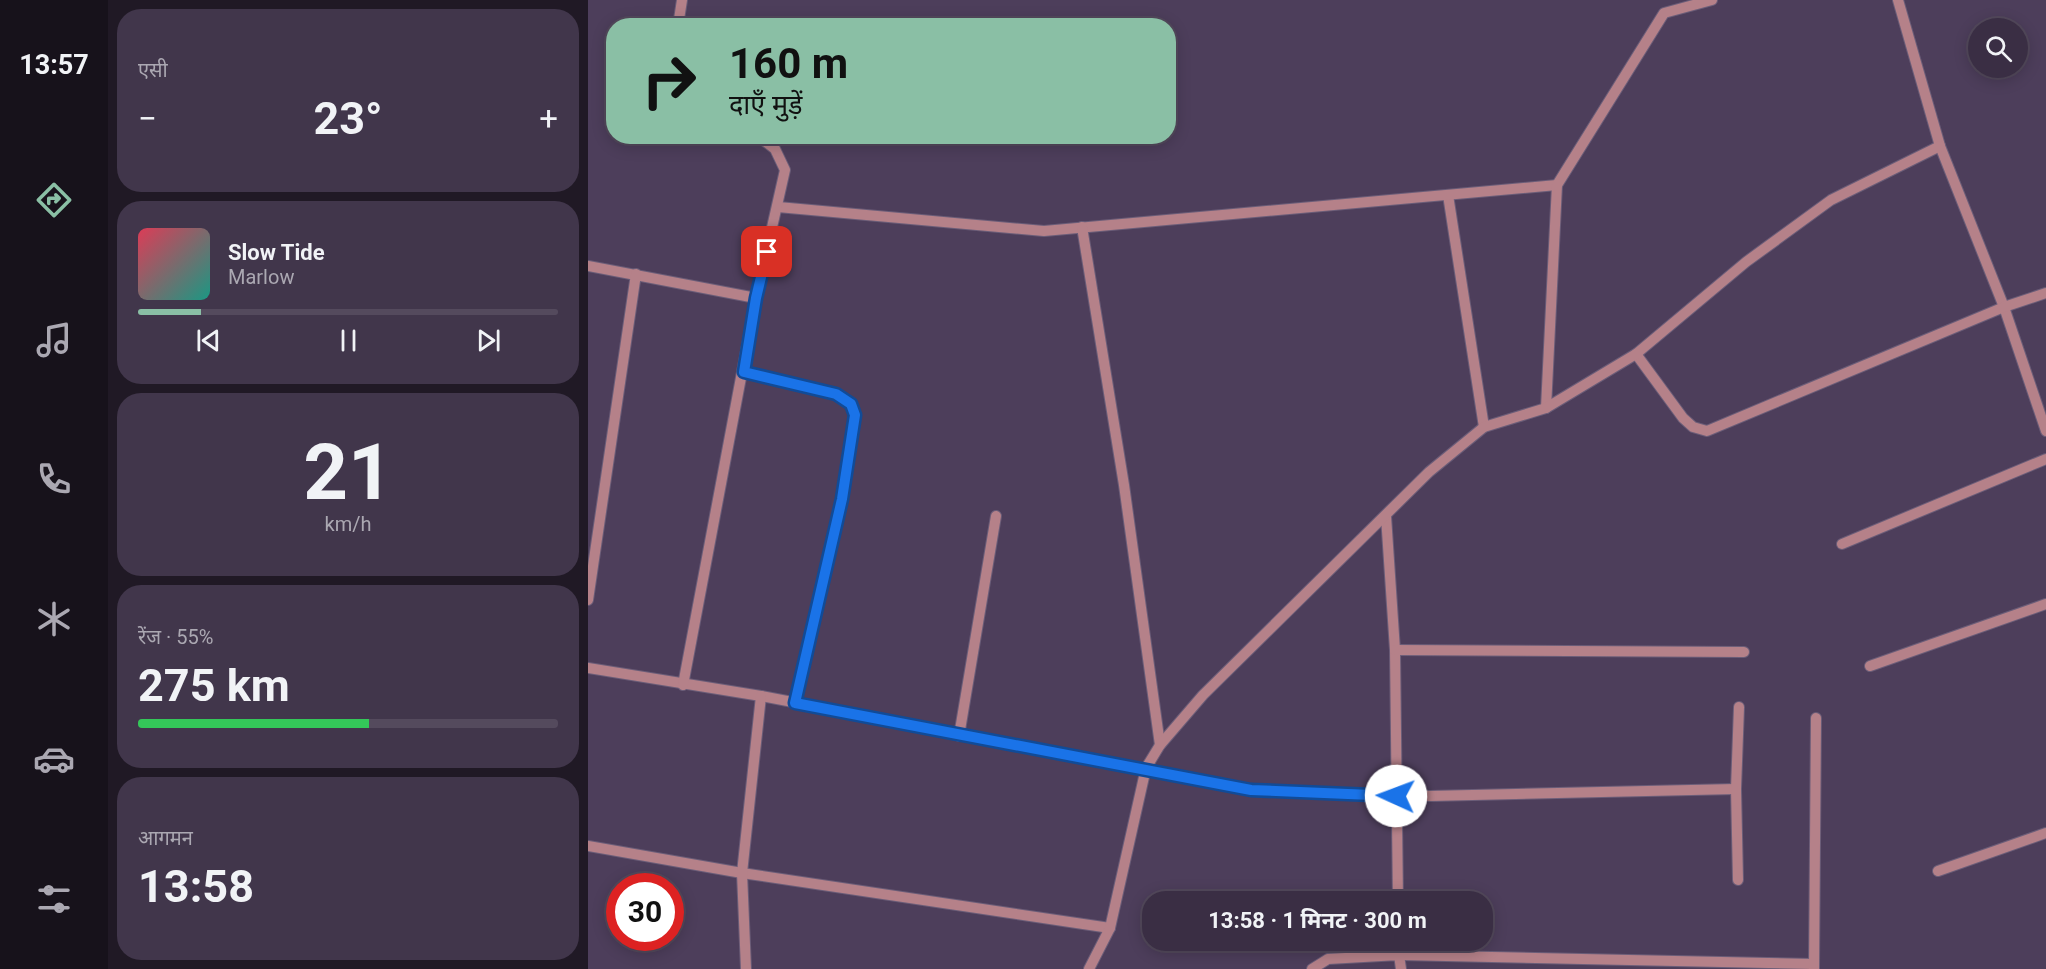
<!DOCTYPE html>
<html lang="hi">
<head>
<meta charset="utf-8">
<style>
	:root { --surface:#3a2e44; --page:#41364b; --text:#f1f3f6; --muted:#aba8b2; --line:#544a5d; --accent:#8abfa5 }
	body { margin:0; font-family:Roboto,"Noto Sans Devanagari",sans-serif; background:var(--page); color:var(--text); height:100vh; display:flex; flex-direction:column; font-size:22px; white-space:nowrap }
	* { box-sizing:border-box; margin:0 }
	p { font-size:20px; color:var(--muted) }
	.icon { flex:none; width:33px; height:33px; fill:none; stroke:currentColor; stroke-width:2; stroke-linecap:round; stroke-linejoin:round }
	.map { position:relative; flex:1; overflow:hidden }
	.side { display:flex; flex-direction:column; gap:9px; padding:9px; background:#201925; width:480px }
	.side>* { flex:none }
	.hud { position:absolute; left:18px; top:18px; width:570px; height:126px; border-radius:24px; box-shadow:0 3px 15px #0003,0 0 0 2px var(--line); background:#8abfa5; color:#111; overflow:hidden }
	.tools { position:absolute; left:1380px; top:18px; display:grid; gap:12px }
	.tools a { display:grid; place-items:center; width:60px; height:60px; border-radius:50%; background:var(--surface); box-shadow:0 3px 15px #0003,0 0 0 2px var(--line); font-size:30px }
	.speed { position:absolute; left:18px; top:873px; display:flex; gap:12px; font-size:30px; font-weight:700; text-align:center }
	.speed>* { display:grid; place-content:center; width:78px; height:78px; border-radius:50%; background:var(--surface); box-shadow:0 3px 15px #0003,0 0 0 2px var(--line); line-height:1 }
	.speed .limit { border:9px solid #d22; background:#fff; color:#111 }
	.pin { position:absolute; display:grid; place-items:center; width:51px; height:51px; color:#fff; margin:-26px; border-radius:12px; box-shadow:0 3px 9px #0006 }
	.me { position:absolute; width:66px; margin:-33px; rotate:272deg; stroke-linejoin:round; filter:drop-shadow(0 0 4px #0008) }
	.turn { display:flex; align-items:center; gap:21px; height:126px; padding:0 24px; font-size:27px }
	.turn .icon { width:78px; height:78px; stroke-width:2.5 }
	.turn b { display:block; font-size:42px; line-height:51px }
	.big { font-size:45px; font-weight:700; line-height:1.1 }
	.side .widget { flex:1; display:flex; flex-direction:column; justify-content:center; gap:9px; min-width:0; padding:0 21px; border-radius:24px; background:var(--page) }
	.side .dial { align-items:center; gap:0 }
	.dial b { font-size:78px; line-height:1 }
	.song { display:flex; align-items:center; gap:18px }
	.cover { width:72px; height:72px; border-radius:9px; background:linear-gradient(135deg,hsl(350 70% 55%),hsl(170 70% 35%)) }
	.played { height:6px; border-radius:3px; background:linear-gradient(90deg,var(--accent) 15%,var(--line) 15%) }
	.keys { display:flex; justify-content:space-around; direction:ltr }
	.heat { display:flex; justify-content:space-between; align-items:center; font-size:33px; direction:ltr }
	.charge { height:9px; border-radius:4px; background:linear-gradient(90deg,#34c759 55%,var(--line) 0) }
	.trip { position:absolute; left:554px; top:891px; width:351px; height:60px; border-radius:24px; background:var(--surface); box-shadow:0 3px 15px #0003,0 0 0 2px var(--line); font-weight:700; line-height:60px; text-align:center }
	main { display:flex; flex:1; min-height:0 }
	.menu { display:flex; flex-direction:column; width:108px; justify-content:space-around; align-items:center; background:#17121b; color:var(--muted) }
	.menu .icon { width:42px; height:42px }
	.menu .on { color:var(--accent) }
	.menu b { font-size:27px; color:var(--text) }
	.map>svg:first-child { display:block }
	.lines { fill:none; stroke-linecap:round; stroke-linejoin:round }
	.minor-casing { stroke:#6b5d78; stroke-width:12 }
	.minor { stroke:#b58189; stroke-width:10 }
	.route-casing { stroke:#114b97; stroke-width:15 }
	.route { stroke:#1a73e8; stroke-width:10 }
</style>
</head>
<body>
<main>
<nav class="menu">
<b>13:57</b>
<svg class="icon on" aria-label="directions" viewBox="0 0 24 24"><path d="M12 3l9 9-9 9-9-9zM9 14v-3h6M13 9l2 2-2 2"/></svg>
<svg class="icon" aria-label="music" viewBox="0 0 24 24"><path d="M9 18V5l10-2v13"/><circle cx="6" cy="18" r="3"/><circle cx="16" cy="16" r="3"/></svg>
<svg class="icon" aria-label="phone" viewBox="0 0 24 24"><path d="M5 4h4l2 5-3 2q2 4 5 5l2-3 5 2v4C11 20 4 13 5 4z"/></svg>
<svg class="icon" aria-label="climate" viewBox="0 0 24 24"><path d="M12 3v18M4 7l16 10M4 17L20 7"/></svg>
<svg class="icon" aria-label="car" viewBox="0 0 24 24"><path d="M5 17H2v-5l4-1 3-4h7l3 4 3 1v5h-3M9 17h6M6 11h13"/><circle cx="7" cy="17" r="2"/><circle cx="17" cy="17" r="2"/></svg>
<svg class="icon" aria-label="filters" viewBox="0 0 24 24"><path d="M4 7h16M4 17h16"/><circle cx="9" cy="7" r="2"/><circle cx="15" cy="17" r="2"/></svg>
</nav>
<section class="side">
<div class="widget"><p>एसी</p>
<div class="heat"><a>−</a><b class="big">23°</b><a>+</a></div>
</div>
<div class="widget">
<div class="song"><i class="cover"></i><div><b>Slow Tide</b><p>Marlow</p></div></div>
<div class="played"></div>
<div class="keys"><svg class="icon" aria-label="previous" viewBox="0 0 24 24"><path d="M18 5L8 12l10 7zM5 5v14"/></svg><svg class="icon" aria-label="pause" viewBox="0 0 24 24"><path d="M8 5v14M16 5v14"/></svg><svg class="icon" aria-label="next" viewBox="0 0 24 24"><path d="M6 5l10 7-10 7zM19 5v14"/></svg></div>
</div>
<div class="widget dial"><b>21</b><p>km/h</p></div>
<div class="widget"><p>रेंज · 55%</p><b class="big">275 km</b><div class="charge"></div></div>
<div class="widget"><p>आगमन</p><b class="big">13:58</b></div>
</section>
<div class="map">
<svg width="1458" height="969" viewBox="0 0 1458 969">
	<rect width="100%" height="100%" fill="#4d3e5b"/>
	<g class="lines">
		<g class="minor-casing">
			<g id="minor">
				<path d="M1310,0L1352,146L1416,307L1458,431"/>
				<path d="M90,26L94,0"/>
				<path d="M860,195L896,427"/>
				<path d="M190,207L456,231L969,185"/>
				<path d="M494,227L536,485L572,745"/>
				<path d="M0,266L168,298"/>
				<path d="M1048,354L1095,418L1105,427L1119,431L1416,307L1458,293"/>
				<path d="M156,372L248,394L263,403L267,415L254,499L207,703"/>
				<path d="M958,408L969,185L1076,13L1124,0"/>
				<path d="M798,516L807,650L810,902"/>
				<path d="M1254,544L1458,459"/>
				<path d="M0,600L48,274"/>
				<path d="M807,650L1156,652"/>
				<path d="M1282,666L1458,604"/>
				<path d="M0,668L173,696L663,790L842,796L1148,789"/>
				<path d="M95,685L168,298L197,170L187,149L170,136"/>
				<path d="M371,736L408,516"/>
				<path d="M0,846L154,873L522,928"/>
				<path d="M1350,871L1458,833"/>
				<path d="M1150,880L1148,789L1151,707"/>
				<path d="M811,940V955L1225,964"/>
				<path d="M158,969L154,873L173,696"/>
				<path d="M501,969L522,928L558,768L572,745L615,695L841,472L896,427L958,408L1048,354L1158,262L1243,200L1352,146"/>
				<path d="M724,969L740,959L811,955L813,969"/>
				<path d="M1226,969L1228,718"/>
			</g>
		</g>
		<use href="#minor" class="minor"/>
	</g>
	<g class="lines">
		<g class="route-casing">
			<path id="route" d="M179,252L168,298L156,372L248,394L263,404L267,415L254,499L207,703L663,790L808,796"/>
		</g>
		<use href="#route" class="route"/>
	</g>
</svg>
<div class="tools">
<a><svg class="icon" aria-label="search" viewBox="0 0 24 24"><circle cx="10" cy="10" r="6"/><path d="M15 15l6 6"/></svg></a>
</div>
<div class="speed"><div class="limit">30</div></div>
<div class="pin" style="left:179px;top:252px;background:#d93025"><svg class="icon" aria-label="arrive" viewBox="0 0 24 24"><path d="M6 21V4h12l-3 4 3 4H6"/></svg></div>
<svg class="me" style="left:808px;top:796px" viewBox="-20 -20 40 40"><circle r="19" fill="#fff"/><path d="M0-13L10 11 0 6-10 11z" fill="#1a73e8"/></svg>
<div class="trip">13:58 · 1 मिनट · 300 m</div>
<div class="hud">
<div class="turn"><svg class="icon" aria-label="right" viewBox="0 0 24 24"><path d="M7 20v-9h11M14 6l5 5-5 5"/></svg><div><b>160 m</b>दाएँ मुड़ें</div></div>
</div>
</div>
</main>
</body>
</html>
